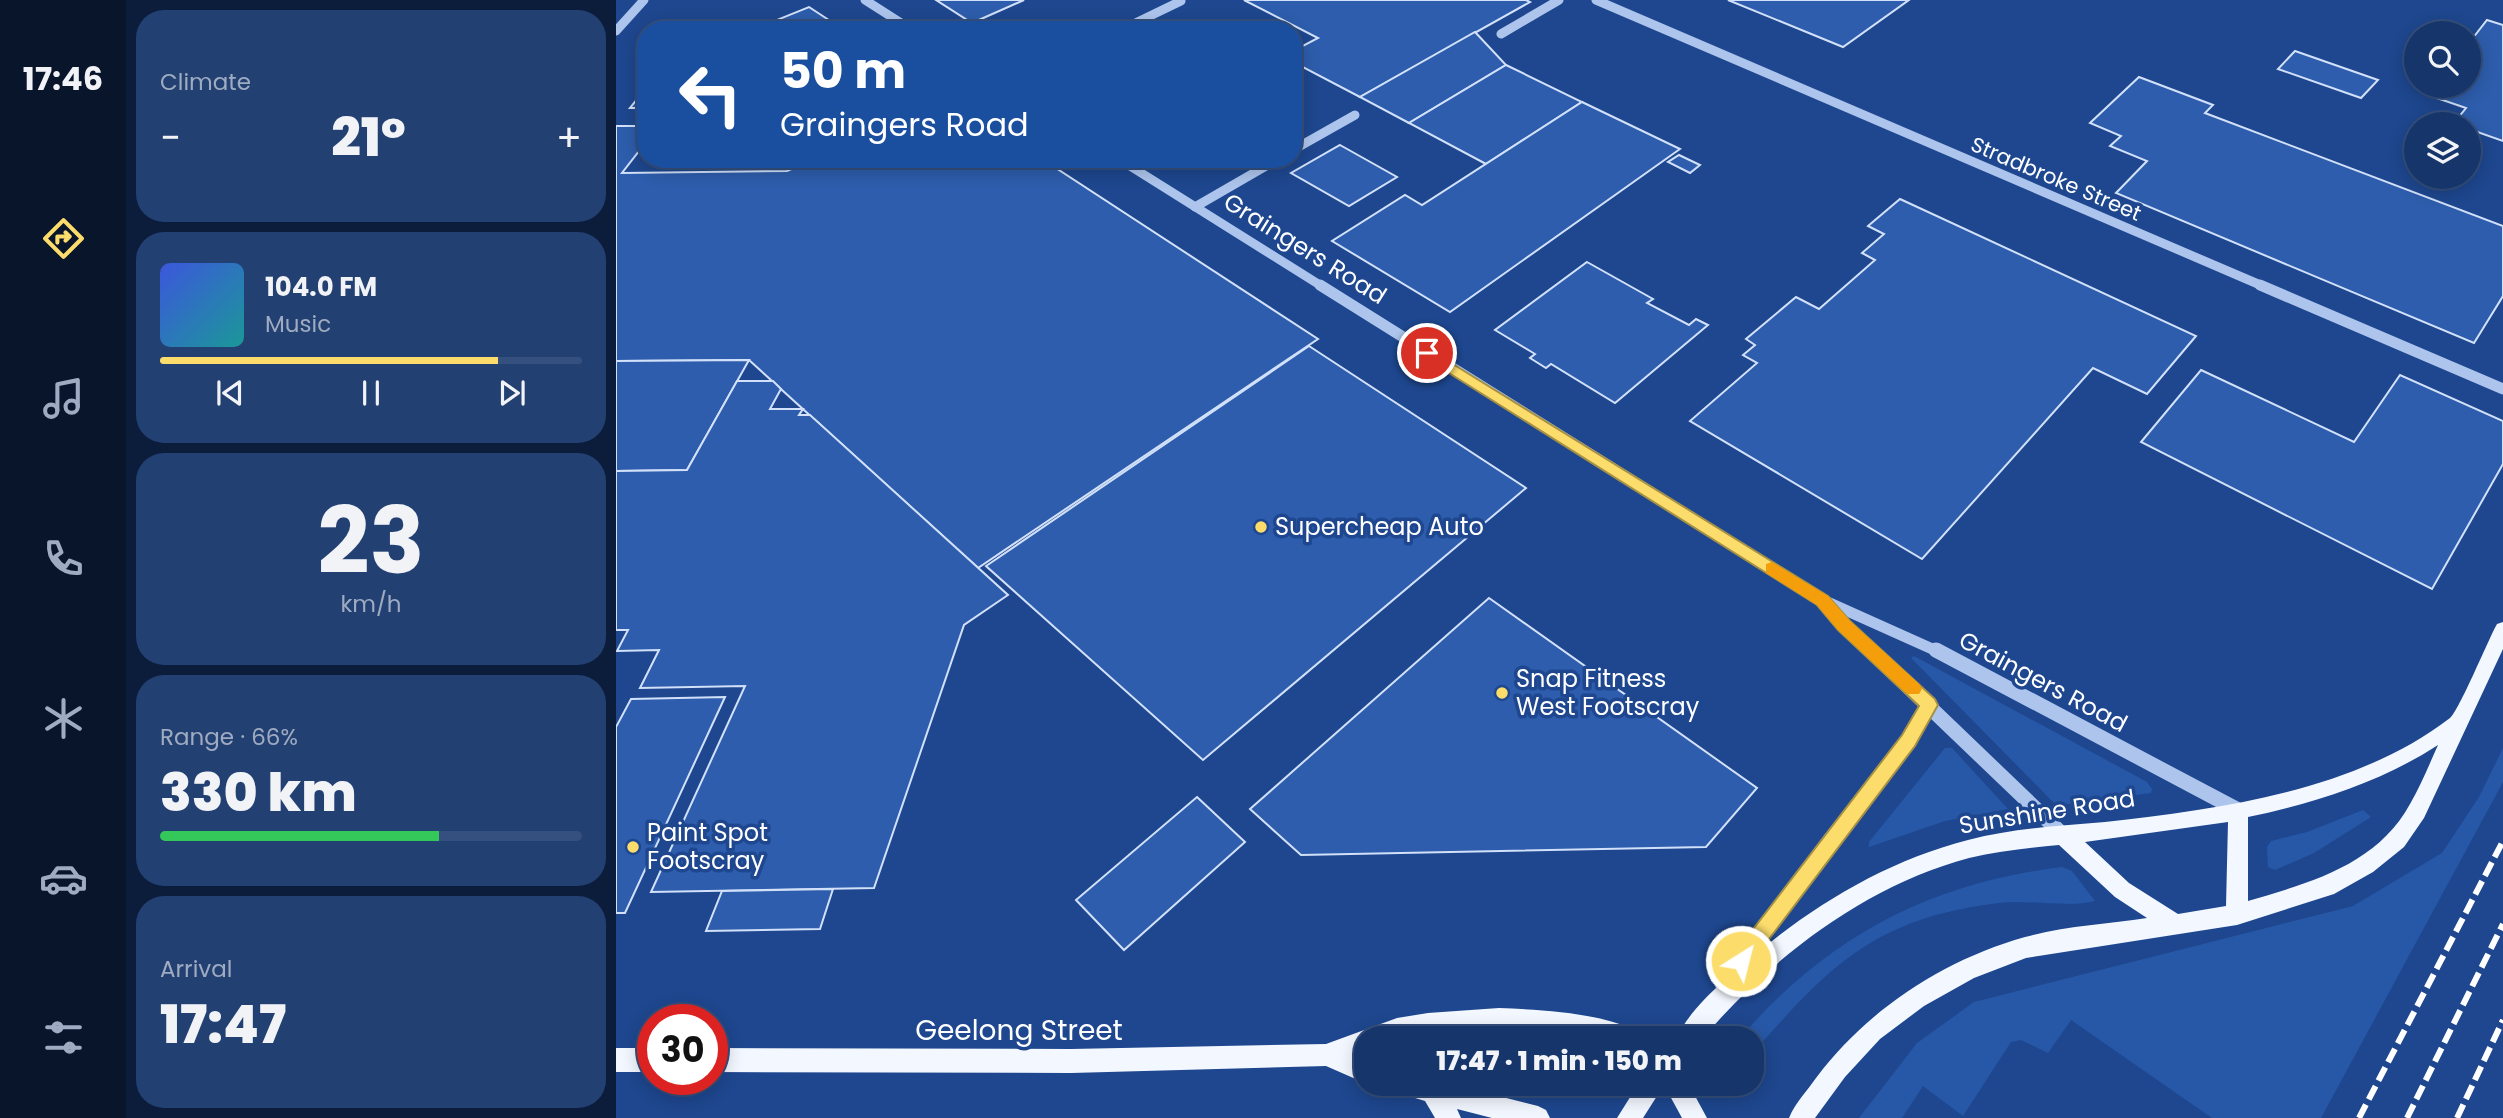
<!DOCTYPE html>
<html lang="en">
<head>
<meta charset="utf-8">
<style>
	:root { --surface:#16356b; --page:#234073; --text:#f1f3f6; --muted:#9eabc1; --line:#35507e; --accent:#fcdd6c }
	body { margin:0; font-family:Poppins,sans-serif; background:var(--page); color:var(--text); height:100vh; display:flex; flex-direction:column; font-size:26px; white-space:nowrap }
	* { box-sizing:border-box; margin:0 }
	p { font-size:23px; color:var(--muted) }
	.icon { flex:none; width:38px; height:38px; fill:none; stroke:currentColor; stroke-width:2; stroke-linecap:round; stroke-linejoin:round }
	.map { position:relative; flex:1; overflow:hidden }
	.side { display:flex; flex-direction:column; gap:10px; padding:10px; background:#0c1d3b; width:490px }
	.side>* { flex:none }
	.banner { position:absolute; left:21px; top:21px; width:665px; height:147px; border-radius:28px; box-shadow:0 4px 18px #0003,0 0 0 2px var(--line); background:#1a4fa0; color:#fff; overflow:hidden }
	.tools { position:absolute; left:1788px; top:21px; display:grid; gap:14px }
	.tools a { display:grid; place-items:center; width:77px; height:77px; border-radius:50%; background:var(--surface); box-shadow:0 4px 18px #0003,0 0 0 2px var(--line); font-size:35px }
	.speed { position:absolute; left:21px; top:1004px; display:flex; gap:14px; font-size:35px; font-weight:700; text-align:center }
	.speed>* { display:grid; place-content:center; width:91px; height:91px; border-radius:50%; background:var(--surface); box-shadow:0 4px 18px #0003,0 0 0 2px var(--line); line-height:1 }
	.speed .limit { border:10px solid #d22; background:#fff; color:#111 }
	.pin { position:absolute; display:grid; place-items:center; width:60px; height:60px; color:#fff; margin:-30px; border:4px solid #fff; border-radius:50%; box-shadow:0 2px 7px #0007 }
	.me { position:absolute; width:77px; margin:-38px; rotate:36deg; stroke-linejoin:round; filter:drop-shadow(0 0 5px #0008) }
	.turn { display:flex; align-items:center; gap:24px; height:147px; padding:0 28px; font-size:32px }
	.turn .icon { width:91px; height:91px; stroke-width:2.5 }
	.turn b { display:block; font-size:49px; line-height:60px }
	.big { font-size:52px; font-weight:800; line-height:1.1 }
	.side .card { flex:1; display:flex; flex-direction:column; justify-content:center; gap:10px; min-width:0; padding:0 24px; border-radius:28px; background:var(--page) }
	.side .dial { align-items:center; gap:0 }
	.dial b { font-size:91px; line-height:1 }
	.song { display:flex; align-items:center; gap:21px }
	.cover { width:84px; height:84px; border-radius:10px; background:linear-gradient(135deg,hsl(230 70% 55%),hsl(180 70% 35%)) }
	.played { height:7px; border-radius:4px; background:linear-gradient(90deg,var(--accent) 80%,var(--line) 80%) }
	.keys { display:flex; justify-content:space-around; direction:ltr }
	.heat { display:flex; justify-content:space-between; align-items:center; font-size:38px; direction:ltr }
	.charge { height:10px; border-radius:5px; background:linear-gradient(90deg,#34c759 66%,var(--line) 0) }
	.trip { position:absolute; left:738px; top:1026px; width:410px; height:70px; border-radius:28px; background:var(--surface); box-shadow:0 4px 18px #0003,0 0 0 2px var(--line); font-weight:800; line-height:70px; text-align:center }
	main { display:flex; flex:1; min-height:0 }
	.dock { display:flex; flex-direction:column; width:126px; justify-content:space-around; align-items:center; background:#09152b; color:var(--muted) }
	.dock .icon { width:49px; height:49px }
	.dock .current { color:var(--accent) }
	.dock b { font-size:32px; color:var(--text) }
	.map>svg:first-child { display:block }
	.green { fill:#2758a7 }
	.building { fill:#2d5dac; stroke:#d2e1f9; stroke-width:2 }
	.lines { fill:none; stroke-linecap:round; stroke-linejoin:round }
	.path { stroke:#adc5ed; stroke-width:5; stroke-dasharray:4.5 6; stroke-linecap:butt }
	.minor-far2 { stroke:#adc5ed; stroke-width:9 }
	.minor-far1 { stroke:#adc5ed; stroke-width:11 }
	.minor { stroke:#adc5ed; stroke-width:15 }
	.major { fill:#f3f7ff; fill-rule:evenodd }
	.rail { stroke:#fff; stroke-width:6; stroke-dasharray:15 6; stroke-linecap:butt }
	.route { fill:#fcdd6c; stroke:#a49046; stroke-width:2 }
	.slow { fill:#f59e0b }
	.poi-dot { fill:#fcdd6c; stroke:#1e478f; stroke-width:2.5 }
	.labels { text-anchor:middle; stroke-width:7; stroke-linejoin:round; paint-order:stroke }
	.far-street-label { font-size:21px; fill:#fff; stroke:#1e478f }
	.street-label { font-size:24px; fill:#fff; stroke:#1e478f }
	.poi-label { font-size:24px; fill:#fff; stroke:#1e478f; text-anchor:start }
	.near-street-label { font-size:28px; fill:#fff; stroke:#1e478f }
</style>
</head>
<body>
<main>
<nav class="dock">
<b>17:46</b>
<svg class="icon current" aria-label="directions" viewBox="0 0 24 24"><path d="M12 3l9 9-9 9-9-9zM9 14v-3h6M13 9l2 2-2 2"/></svg>
<svg class="icon" aria-label="music" viewBox="0 0 24 24"><path d="M9 18V5l10-2v13"/><circle cx="6" cy="18" r="3"/><circle cx="16" cy="16" r="3"/></svg>
<svg class="icon" aria-label="phone" viewBox="0 0 24 24"><path d="M5 4h4l2 5-3 2q2 4 5 5l2-3 5 2v4C11 20 4 13 5 4z"/></svg>
<svg class="icon" aria-label="climate" viewBox="0 0 24 24"><path d="M12 3v18M4 7l16 10M4 17L20 7"/></svg>
<svg class="icon" aria-label="car" viewBox="0 0 24 24"><path d="M5 17H2v-5l4-1 3-4h7l3 4 3 1v5h-3M9 17h6M6 11h13"/><circle cx="7" cy="17" r="2"/><circle cx="17" cy="17" r="2"/></svg>
<svg class="icon" aria-label="filters" viewBox="0 0 24 24"><path d="M4 7h16M4 17h16"/><circle cx="9" cy="7" r="2"/><circle cx="15" cy="17" r="2"/></svg>
</nav>
<section class="side">
<div class="card"><p>Climate</p>
<div class="heat"><a>−</a><b class="big">21°</b><a>+</a></div>
</div>
<div class="card">
<div class="song"><i class="cover"></i><div><b>104.0 FM</b><p>Music</p></div></div>
<div class="played"></div>
<div class="keys"><svg class="icon" aria-label="previous" viewBox="0 0 24 24"><path d="M18 5L8 12l10 7zM5 5v14"/></svg><svg class="icon" aria-label="pause" viewBox="0 0 24 24"><path d="M8 5v14M16 5v14"/></svg><svg class="icon" aria-label="next" viewBox="0 0 24 24"><path d="M6 5l10 7-10 7zM19 5v14"/></svg></div>
</div>
<div class="card dial"><b>23</b><p>km/h</p></div>
<div class="card"><p>Range · 66%</p><b class="big">330 km</b><div class="charge"></div></div>
<div class="card"><p>Arrival</p><b class="big">17:47</b></div>
</section>
<div class="map">
<svg width="1887" height="1118" viewBox="0 0 1887 1118">
	<rect width="100%" height="100%" fill="#1e478f"/>
	<g class="green">
		<path d="M1298,656L1531,782L1536,789L1535,793L1444,805L1438,803L1307,670L1295,658Z"/>
		<path d="M1329,748H1336L1392,809L1329,821L1253,847V842Z"/>
		<path d="M1887,748V782L1705,1118H1596L1455,1020L1432,1053L1405,1040L1395,1042L1347,1116L1307,1086L1286,1118H1243L1301,1043L1358,1002L1737,906L1826,853L1863,797Z"/>
		<path d="M1747,810L1755,817L1698,853L1659,870L1652,867L1651,847L1655,841L1691,832Z"/>
		<path d="M1446,867L1456,871L1479,901C1452,908 1412,899 1383,903C1259,918 1214,965 1136,1054V1038H1124C1211,937 1314,883 1446,867Z"/>
	</g>
	<g class="building">
		<path d="M320,0H408L356,23Z"/>
		<path d="M628,0H910L914,2L744,97L677,62V51L702,38Z"/>
		<path d="M1112,0H1293L1227,47Z"/>
		<path d="M193,7L228,30H136Z"/>
		<path d="M459,20L473,28L437,30Z"/>
		<path d="M1871,20L1887,25V141L1853,129V124L1838,123L1850,108L1812,95L1820,86H1853V43Z"/>
		<path d="M859,32L890,65L793,123L744,97Z"/>
		<path d="M1679,51L1762,80L1745,98L1662,69Z"/>
		<path d="M890,65L966,102L870,164L793,123Z"/>
		<path d="M1523,77L1597,105L1589,113L1887,226V296L1858,343L1500,193L1531,161L1494,146L1505,136L1474,123Z"/>
		<path d="M30,88V108H14Z"/>
		<path d="M966,102L1064,149L834,312L716,241L789,195L806,205Z"/>
		<path d="M0,126H30V142L6,173L171,171L178,168L166,159H426L702,339L362,568L133,360L0,361Z"/>
		<path d="M724,145L781,177L733,206L675,173Z"/>
		<path d="M1063,155L1084,165L1074,173L1052,162Z"/>
		<path d="M1284,199L1580,336L1531,394L1477,368L1306,559L1074,421L1141,363L1127,355L1139,345L1130,339L1180,297L1203,309L1259,260L1246,253L1268,234L1252,226Z"/>
		<path d="M971,262L1037,299L1031,303L1073,325L1080,319L1092,325L999,403L935,364L930,368L914,358L919,354L879,330Z"/>
		<path d="M693,346L910,488L587,760L370,566Z"/>
		<path d="M133,360L71,470L0,471V361Z"/>
		<path d="M1585,370L1738,442L1784,375L1887,421V464L1816,589L1525,442Z"/>
		<path d="M121,381H157L165,389L154,409H187L183,415H194L392,595L348,625L258,888L35,892L129,686L24,688L43,650L1,651L12,630H0V471L71,470Z"/>
		<path d="M873,598L1141,788L1090,847L685,855L634,809Z"/>
		<path d="M109,697L9,913H0V727L15,699Z"/>
		<path d="M581,797L629,842L508,950L460,900Z"/>
		<path d="M217,889L204,929L90,931L106,891Z"/>
	</g>
	<g class="lines">
		<path class="path" d="M948,1093L951,1083"/>
		<g class="minor-far2">
			<path d="M249,0L296,30"/>
			<path d="M980,0L1649,287"/>
			<path d="M505,30L565,1"/>
			<path d="M0,31L28,0"/>
			<path d="M885,34L943,0"/>
			<path d="M677,150L739,115"/>
			<path d="M503,159L707,287"/>
			<path d="M579,207L662,159"/>
		</g>
		<g class="minor-far1">
			<path d="M704,285L1207,600L1323,652"/>
			<path d="M1644,285L1887,389"/>
			<path d="M1209,604L1256,652"/>
		</g>
		<g class="minor">
			<path d="M1254,650L1447,835"/>
			<path d="M1320,650L1622,810"/>
			<path d="M1107,986L1214,840L1293,740L1313,705"/>
		</g>
		<g class="major">
			<path d="M1887,622V649L1808,818L1788,847L1757,872L1718,894L1621,925L1410,958L1358,978L1308,1006L1264,1039L1229,1077L1199,1118H1173C1179,1103 1191,1091 1200,1078C1251,1010 1327,960 1409,937C1448,926 1492,924 1531,918L1499,897L1443,845C1413,848 1383,851 1353,858C1249,886 1156,957 1087,1038H1061C1073,1008 1115,974 1140,954C1202,902 1274,860 1352,840C1397,828 1443,826 1489,822C1604,809 1739,791 1834,718C1843,711 1872,640 1881,624ZM1822,745C1813,765 1805,785 1794,804C1761,865 1693,883 1632,901V817C1699,803 1765,782 1822,745ZM1612,822L1610,906L1562,914L1513,883L1469,842Z"/>
			<path d="M883,1008C929,1010 977,1012 1020,1030L1023,1038H966L883,1031L799,1038H751V1051L739,1056L751,1060V1084L710,1066L455,1073L96,1072V1048L455,1049L710,1044L781,1018L812,1013Z"/>
			<rect x="0" y="1048" width="37" height="24"/>
			<path d="M772,1083H831L922,1106L930,1110L934,1118H876L841,1109L845,1118H819L809,1101L776,1091Z"/>
			<path d="M1023,1083H1072L1091,1118H1066L1048,1085L1027,1118H1001Z"/>
		</g>
		<g class="rail">
			<path d="M1743,1118L1887,841"/>
			<path d="M1791,1118L1887,924"/>
			<path d="M1841,1118L1887,1020"/>
		</g>
	</g>
	<path class="route" d="M811,348L1212,596L1234,621L1319,699L1322,705L1299,746L1132,967L1125,970L1118,967L1115,961L1118,954L1286,735L1303,706L1222,630L1201,605L806,356L804,353Z"/>
	<path class="slow" d="M1156,562L1212,596L1234,621L1303,684L1306,689L1303,694H1291L1222,630L1201,605L1150,573V564Z"/>
	<g class="poi-dot">
		<circle cx="645" cy="527" r="7"/>
		<circle cx="886" cy="693" r="7"/>
		<circle cx="17" cy="847" r="7"/>
	</g>
	<g class="labels">
		<g class="far-street-label">
			<text transform="translate(1440 179) rotate(23)" y="7">Stradbroke Street</text>
		</g>
		<g class="street-label">
			<text transform="translate(689 249) rotate(32)" y="8">Graingers Road</text>
			<text transform="translate(1427 682) rotate(28)" y="8">Graingers Road</text>
			<text transform="translate(1431 812) rotate(-9)" y="8">Sunshine Road</text>
		</g>
		<g class="poi-label">
			<text x="659" y="535">Supercheap Auto</text>
			<text x="900" y="687">Snap Fitness<tspan x="900" dy="28">West Footscray</tspan></text>
			<text x="31" y="841">Paint Spot<tspan x="31" dy="28">Footscray</tspan></text>
		</g>
		<g class="near-street-label">
			<text x="403" y="1040">Geelong Street</text>
		</g>
	</g>
</svg>
<div class="tools">
<a><svg class="icon" aria-label="search" viewBox="0 0 24 24"><circle cx="10" cy="10" r="6"/><path d="M15 15l6 6"/></svg></a>
<a><svg class="icon" aria-label="layers" viewBox="0 0 24 24"><path d="M12 4l9 5-9 5-9-5zM3 14l9 5 9-5"/></svg></a>
</div>
<div class="speed"><div class="limit">30</div></div>
<div class="pin" style="left:811px;top:353px;background:#d93025"><svg class="icon" aria-label="arrive" viewBox="0 0 24 24"><path d="M6 21V4h12l-3 4 3 4H6"/></svg></div>
<svg class="me" style="left:1125px;top:961px" viewBox="-20 -20 40 40"><circle r="17" fill="#fcdd6c" stroke="#fff" stroke-width="3"/><path d="M0-11L8 9 0 5-8 9z" fill="#fff"/></svg>
<div class="trip">17:47 · 1 min · 150 m</div>
<div class="banner">
<div class="turn"><svg class="icon" aria-label="left" viewBox="0 0 24 24"><path d="M17 20v-9H6M10 6l-5 5 5 5"/></svg><div><b>50 m</b>Graingers Road</div></div>
</div>
</div>
</main>
</body>
</html>
